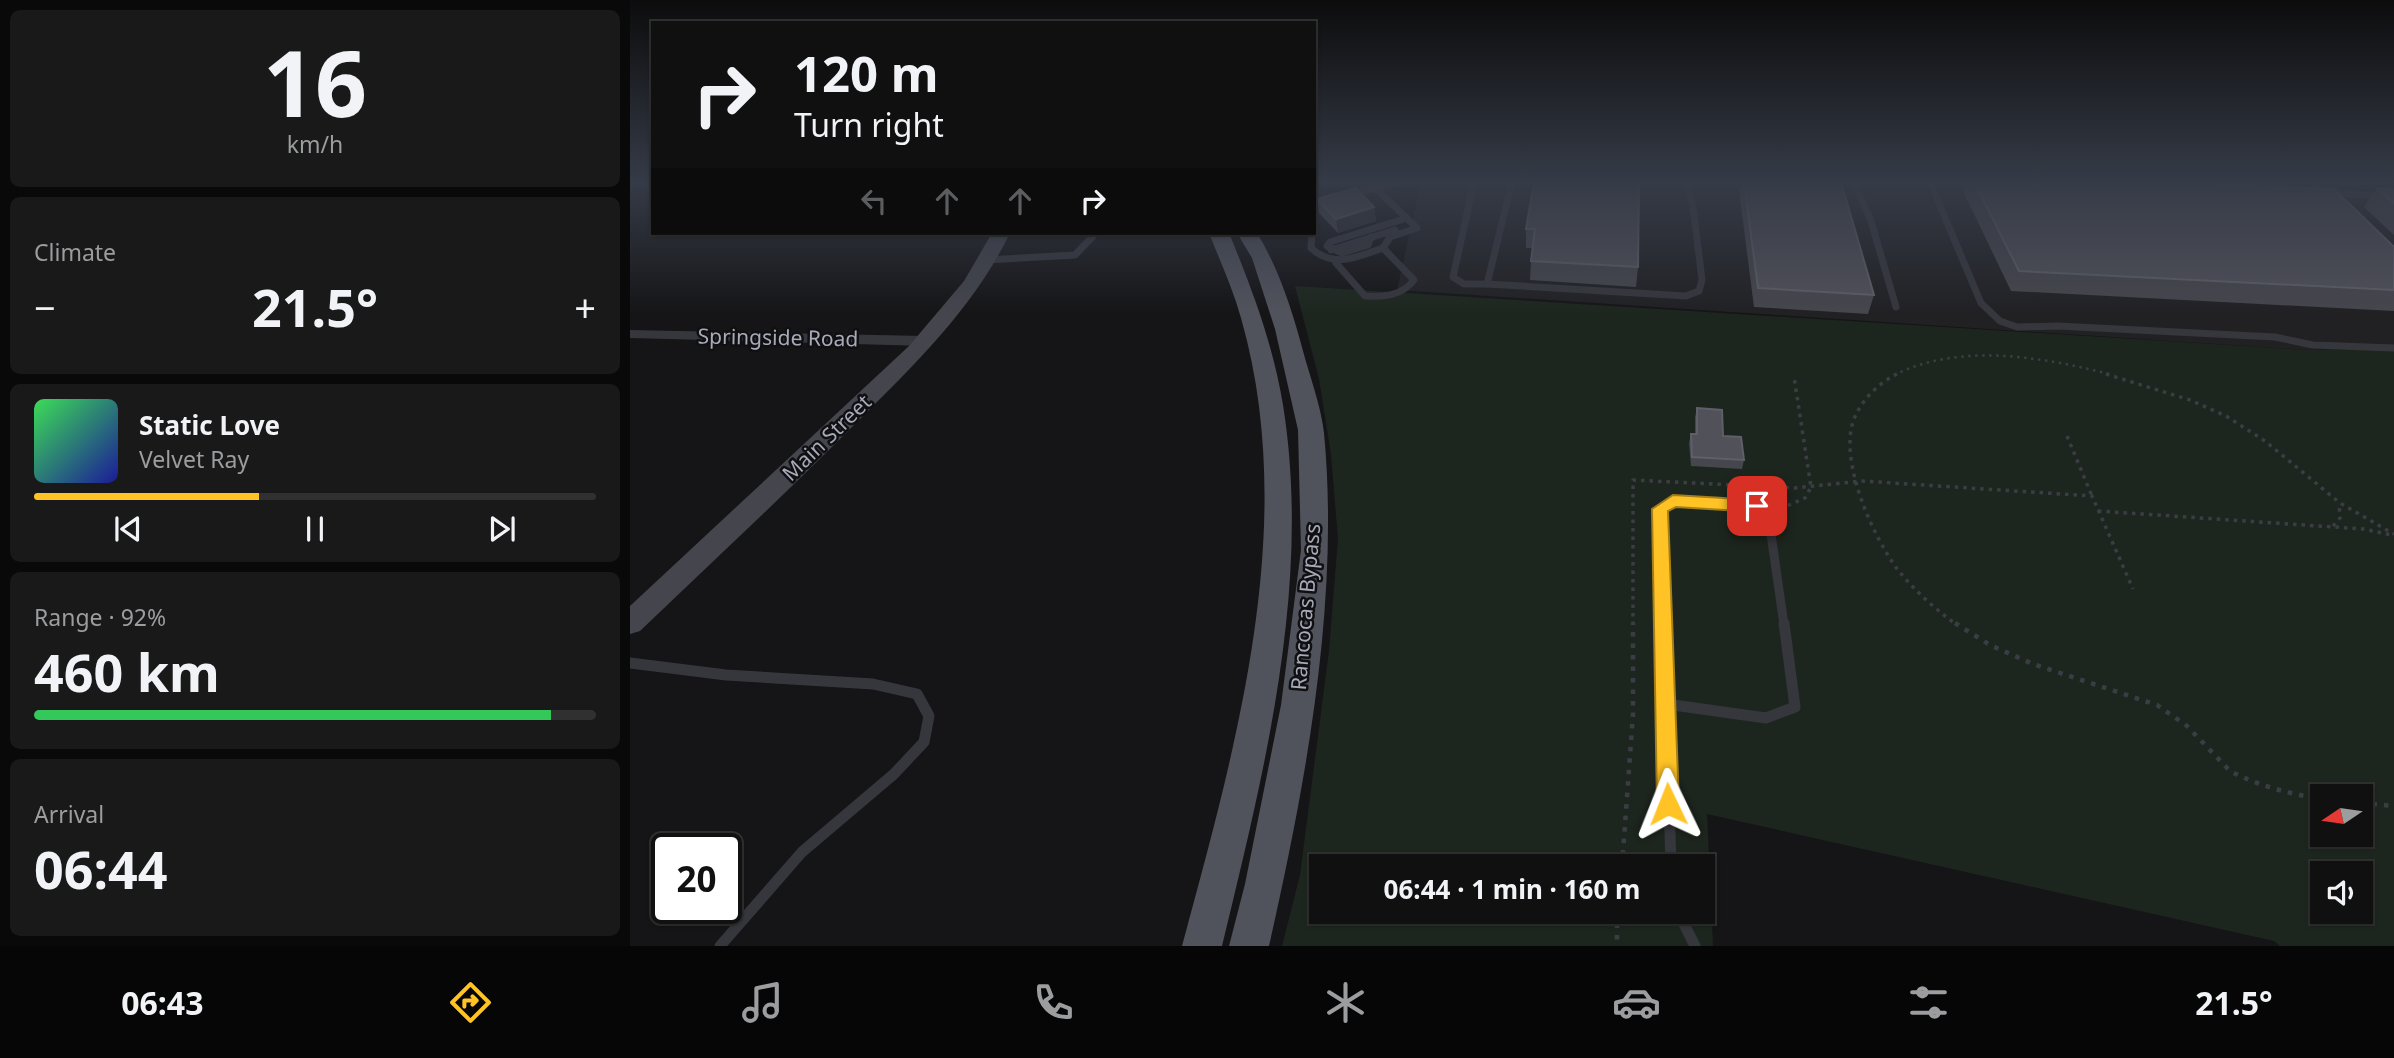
<!DOCTYPE html>
<html lang="en">
<head>
<meta charset="utf-8">
<style>
	:root { --surface:#101011; --page:#19191a; --text:#f1f3f6; --muted:#9c9d9f; --line:#303031; --accent:#ffc325 }
	body { margin:0; font-family:"Noto Sans",sans-serif; background:var(--page); color:var(--text); height:100vh; display:flex; flex-direction:column; font-size:26px; white-space:nowrap }
	* { box-sizing:border-box; margin:0 }
	p { font-size:23px; color:var(--muted) }
	.icon { flex:none; width:38px; height:38px; fill:none; stroke:currentColor; stroke-width:2; stroke-linecap:round; stroke-linejoin:round }
	.map { position:relative; flex:1; overflow:hidden }
	.side { display:flex; flex-direction:column; gap:10px; padding:10px; background:#090909; width:630px }
	.side>* { flex:none }
	.hud { position:absolute; left:21px; top:21px; width:665px; height:214px; border-radius:0px; box-shadow:0 2px 5px #0004,0 0 0 2px var(--line); background:#101011; color:var(--text); overflow:hidden }
	.needle { width:46px; rotate:257deg }
	.fabs { position:absolute; left:1680px; top:784px; display:grid; gap:14px }
	.fabs a { display:grid; place-items:center; width:63px; height:63px; border-radius:0px; background:var(--surface); box-shadow:0 2px 5px #0004,0 0 0 2px var(--line); font-size:35px }
	.speed { position:absolute; left:21px; top:833px; display:flex; gap:14px; font-size:35px; font-weight:700; text-align:center }
	.speed>* { display:grid; place-content:center; width:91px; height:91px; border-radius:50%; background:var(--surface); box-shadow:0 2px 5px #0004,0 0 0 2px var(--line); line-height:1 }
	.speed .limit { border:4px solid #111; border-radius:10px; background:#fff; color:#111 }
	.pin { position:absolute; display:grid; place-items:center; width:60px; height:60px; color:#fff; margin:-30px; border-radius:14px; box-shadow:0 4px 10px #0006 }
	.me { position:absolute; width:77px; margin:-38px; rotate:358deg; stroke-linejoin:round; filter:drop-shadow(0 0 5px #0008) }
	.turn { display:flex; align-items:center; gap:24px; height:147px; padding:0 28px; font-size:32px }
	.turn .icon { width:91px; height:91px; stroke-width:2.5 }
	.turn b { display:block; font-size:49px; line-height:60px }
	.lanes { display:flex; align-items:center; height:66px; padding:0 28px; background:#0003; justify-content:center; gap:35px; direction:ltr }
	.lanes .off { opacity:.35 }
	.big { font-size:52px; font-weight:700; line-height:1.1 }
	.side .tile { flex:1; display:flex; flex-direction:column; justify-content:center; gap:10px; min-width:0; padding:0 24px; border-radius:10px; background:var(--page) }
	.side .dial { align-items:center; gap:0 }
	.dial b { font-size:91px; line-height:1 }
	.song { display:flex; align-items:center; gap:21px }
	.cover { width:84px; height:84px; border-radius:10px; background:linear-gradient(135deg,hsl(130 70% 55%),hsl(240 70% 35%)) }
	.played { height:7px; border-radius:4px; background:linear-gradient(90deg,var(--accent) 40%,var(--line) 40%) }
	.keys { display:flex; justify-content:space-around; direction:ltr }
	.heat { display:flex; justify-content:space-between; align-items:center; font-size:38px; direction:ltr }
	.charge { height:10px; border-radius:5px; background:linear-gradient(90deg,#34c759 92%,var(--line) 0) }
	.trip { position:absolute; left:679px; top:854px; width:406px; height:70px; border-radius:0px; background:var(--surface); box-shadow:0 2px 5px #0004,0 0 0 2px var(--line); font-weight:700; line-height:70px; text-align:center }
	.tabs { display:flex; height:112px; justify-content:space-around; align-items:center; background:#060607; color:var(--muted) }
	.tabs .icon { width:49px; height:49px }
	.tabs .on { color:var(--accent) }
	.tabs b { font-size:32px; color:var(--text) }
	main { display:flex; flex:1; min-height:0 }
	.map>svg:first-child { display:block }
	.built { fill:#212124 }
	.green { fill:#1d261e; fill-rule:evenodd }
	.lines { fill:none; stroke-linecap:round; stroke-linejoin:round }
	.path-far2 { stroke:#3c3d44; stroke-width:2.5; stroke-dasharray:2.5 4.5; stroke-linecap:butt }
	.path-far1 { stroke:#3c3d44; stroke-width:3.5; stroke-dasharray:3.5 5; stroke-linecap:butt }
	.path { stroke:#3c3d44; stroke-width:4.5; stroke-dasharray:4.5 7; stroke-linecap:butt }
	.lane-far2 { stroke:#36363d; stroke-width:7 }
	.lane-far1 { stroke:#36363d; stroke-width:9 }
	.lane { stroke:#36363d; stroke-width:11 }
	.street { fill:#36363d; fill-rule:evenodd }
	.secondary { fill:#44454d; fill-rule:evenodd }
	.primary { fill:#51535c; fill-rule:evenodd }
	.wall { fill:#46464d }
	.shaded-wall { fill:#2e2e33 }
	.building { fill:#515159; stroke:#5e5f68; stroke-width:2 }
	.route { fill:#ffc325; stroke:#a67f18; stroke-width:2 }
	.labels { text-anchor:middle; stroke-width:5; stroke-linejoin:round; paint-order:stroke }
	.street-label { font-size:21px; fill:#a6aab9; stroke:#101012 }
</style>
</head>
<body>
<main>
<section class="side">
<div class="tile dial"><b>16</b><p>km/h</p></div>
<div class="tile"><p>Climate</p>
<div class="heat"><a>−</a><b class="big">21.5°</b><a>+</a></div>
</div>
<div class="tile">
<div class="song"><i class="cover"></i><div><b>Static Love</b><p>Velvet Ray</p></div></div>
<div class="played"></div>
<div class="keys"><svg class="icon" aria-label="previous" viewBox="0 0 24 24"><path d="M18 5L8 12l10 7zM5 5v14"/></svg><svg class="icon" aria-label="pause" viewBox="0 0 24 24"><path d="M8 5v14M16 5v14"/></svg><svg class="icon" aria-label="next" viewBox="0 0 24 24"><path d="M6 5l10 7-10 7zM19 5v14"/></svg></div>
</div>
<div class="tile"><p>Range · 92%</p><b class="big">460 km</b><div class="charge"></div></div>
<div class="tile"><p>Arrival</p><b class="big">06:44</b></div>
</section>
<div class="map">
<svg width="1764" height="946" viewBox="0 0 1764 946">
	<rect width="100%" height="100%" fill="#151517"/>
	<path class="built" d="M791,182H1764V348L1677,350L767,290Z"/>
	<path class="green" d="M665,286L1677,350L1764,348V946H1650L1644,941L1077,814L1083,946H652L670,875L699,651L708,539L701,454L689,379ZM1692,796H1731V835H1692ZM691,866H1073V912H691ZM1692,873H1731V912H1692Z"/>
	<g class="lines">
		<path class="path-far2" d="M1264,375C1331,342 1413,357 1483,375"/>
		<g class="path-far1">
			<path d="M1267,374C1249,383 1232,399 1224,419C1208,460 1243,537 1268,570C1285,591 1305,609 1327,625"/>
			<path d="M1476,374L1560,400L1596,416L1635,441L1710,503L1764,534"/>
			<path d="M1437,436L1462,496"/>
			<path d="M1150,509L1175,498L1181,487L1164,377"/>
			<path d="M1468,511L1733,529L1762,535"/>
			<path d="M1703,526L1710,518L1709,503"/>
			<path d="M1003,625V480L1164,488L1232,481L1462,496L1503,589"/>
		</g>
		<g class="path">
			<path d="M1325,623L1360,645L1403,664L1527,705L1557,726L1600,771C1629,786 1660,794 1692,799"/>
			<path d="M1731,803L1764,806"/>
			<path d="M992,866L1003,714V623"/>
			<path d="M987,912V946"/>
		</g>
		<g class="lane-far2">
			<path d="M844,182L823,277L834,284H857"/>
			<path d="M882,182L857,284L1056,296L1069,291L1072,280L1063,206L1056,182"/>
			<path d="M1224,182L1241,221L1266,307"/>
			<path d="M1300,182L1351,303L1370,321L1387,327L1428,326L1645,337L1683,345L1764,348"/>
			<path d="M1684,182L1700,194"/>
			<path d="M1699,193L1764,196"/>
			<path d="M720,195L745,188"/>
			<path d="M682,233L681,248C704,269 727,257 753,248L760,237L787,228L745,188L768,182"/>
			<path d="M741,237L738,245L712,253L697,246L700,242L777,218"/>
			<path d="M701,250L765,230"/>
			<path d="M356,260L445,255L466,233"/>
			<path d="M706,263L735,296C754,297 772,296 784,280L753,248"/>
		</g>
		<path class="lane-far1" d="M1034,625L1030,509L1043,501L1127,506L1138,513L1154,625"/>
		<g class="lane">
			<path d="M1034,623L1036,704"/>
			<path d="M0,663L96,675L243,684L287,694L299,716L294,742L264,774L172,852L90,946"/>
			<path d="M1036,704L1136,718L1165,707L1154,623"/>
			<path d="M1036,704L1041,866"/>
			<path d="M1048,912L1065,946"/>
		</g>
		<path class="street" d="M0,330L296,336L304,341L296,346L0,338Z"/>
		<path class="secondary" d="M362,233H380C342,311 281,368 220,429C151,498 80,564 10,631L0,634V606L279,346L334,281Z"/>
		<g class="primary">
			<path d="M579,233H599C622,289 643,344 653,405C682,585 634,772 592,946H552C606,746 670,524 611,318C603,289 590,261 579,233Z"/>
			<path d="M607,233H627C649,269 662,310 673,351C680,377 691,406 694,433C710,601 676,782 639,946H599L615,884L651,705L671,550L668,430L645,329L622,258Z"/>
		</g>
	</g>
	<g class="wall">
		<path d="M904,182L1008,267L1006,287L900,280L901,261L903,248H896V229Z"/>
		<path d="M1111,182H1211L1244,295L1238,314L1124,307L1109,190Z"/>
		<path d="M1336,182H1544L1764,247V311L1381,291L1333,191Z"/>
		<path d="M1747,188L1764,189V235L1734,207Z"/>
		<path d="M687,199L744,207L746,221L708,233L689,213Z"/>
		<path d="M1067,408L1114,460L1112,469L1061,466L1059,443L1061,434H1065V417Z"/>
	</g>
	<path class="shaded-wall" d="M744,207L746,221L708,233L706,219Z"/>
	<g class="building">
		<path d="M904,182H1009L1008,267L901,261L905,229H896Z"/>
		<path d="M1114,182H1211L1244,295L1128,288Z"/>
		<path d="M1344,182H1544L1704,189L1764,247V290L1389,271Z"/>
		<path d="M726,188L744,207L706,219L687,199Z"/>
		<path d="M1747,188L1764,189V204Z"/>
		<path d="M1067,408L1092,410L1093,436L1111,437L1114,460L1062,457L1061,434H1067Z"/>
	</g>
	<linearGradient id="sky" x2="0" y2="1"><stop stop-color="#0c0c0d"/><stop offset="0.58" stop-color="#353b47"/><stop offset="1" stop-color="#353b47" stop-opacity="0"/></linearGradient>
	<rect width="1764" height="314" fill="url(#sky)"/>
	<path class="route" d="M1043,495L1127,500L1135,506L1127,512L1046,507L1038,511L1049,804L1046,811L1038,814L1030,811L1027,804L1022,509Z"/>
	<g class="labels">
		<g class="street-label">
			<text transform="translate(148 338) rotate(1)" y="7">Springside Road</text>
			<text transform="translate(197 438) rotate(-44)" y="7">Main Street</text>
			<text transform="translate(676 607) rotate(-85)" y="7">Rancocas Bypass</text>
		</g>
	</g>
</svg>
<div class="fabs">
<a><svg class="needle" viewBox="-14 -14 28 28"><path d="M0-13l5 13h-10z" fill="#e53935"/><path d="M0 13l5-13h-10z" fill="#9c9d9f"/></svg></a>
<a><svg class="icon" aria-label="sound" viewBox="0 0 24 24"><path d="M4 9h4l5-4v14l-5-4H4zM17 9q2 3 0 6"/></svg></a>
</div>
<div class="speed"><div class="limit">20</div></div>
<div class="pin" style="left:1127px;top:506px;background:#d93025"><svg class="icon" aria-label="arrive" viewBox="0 0 24 24"><path d="M6 21V4h12l-3 4 3 4H6"/></svg></div>
<svg class="me" style="left:1038px;top:804px" viewBox="-20 -20 40 40"><path d="M0-17L14 15 0 8-14 15z" fill="#ffc325" stroke="#fff" stroke-width="4"/></svg>
<div class="trip">06:44 · 1 min · 160 m</div>
<div class="hud">
<div class="turn"><svg class="icon" aria-label="right" viewBox="0 0 24 24"><path d="M7 20v-9h11M14 6l5 5-5 5"/></svg><div><b>120 m</b>Turn right</div></div>
<div class="lanes"><svg class="icon off" aria-label="left" viewBox="0 0 24 24"><path d="M17 20v-9H6M10 6l-5 5 5 5"/></svg><svg class="icon off" aria-label="ahead" viewBox="0 0 24 24"><path d="M12 20V5M6 11l6-6 6 6"/></svg><svg class="icon off" aria-label="ahead" viewBox="0 0 24 24"><path d="M12 20V5M6 11l6-6 6 6"/></svg><svg class="icon" aria-label="right" viewBox="0 0 24 24"><path d="M7 20v-9h11M14 6l5 5-5 5"/></svg></div>
</div>
</div>
</main>
<nav class="tabs">
<b>06:43</b>
<svg class="icon on" aria-label="directions" viewBox="0 0 24 24"><path d="M12 3l9 9-9 9-9-9zM9 14v-3h6M13 9l2 2-2 2"/></svg>
<svg class="icon" aria-label="music" viewBox="0 0 24 24"><path d="M9 18V5l10-2v13"/><circle cx="6" cy="18" r="3"/><circle cx="16" cy="16" r="3"/></svg>
<svg class="icon" aria-label="phone" viewBox="0 0 24 24"><path d="M5 4h4l2 5-3 2q2 4 5 5l2-3 5 2v4C11 20 4 13 5 4z"/></svg>
<svg class="icon" aria-label="climate" viewBox="0 0 24 24"><path d="M12 3v18M4 7l16 10M4 17L20 7"/></svg>
<svg class="icon" aria-label="car" viewBox="0 0 24 24"><path d="M5 17H2v-5l4-1 3-4h7l3 4 3 1v5h-3M9 17h6M6 11h13"/><circle cx="7" cy="17" r="2"/><circle cx="17" cy="17" r="2"/></svg>
<svg class="icon" aria-label="filters" viewBox="0 0 24 24"><path d="M4 7h16M4 17h16"/><circle cx="9" cy="7" r="2"/><circle cx="15" cy="17" r="2"/></svg>
<b>21.5°</b>
</nav>
</body>
</html>
